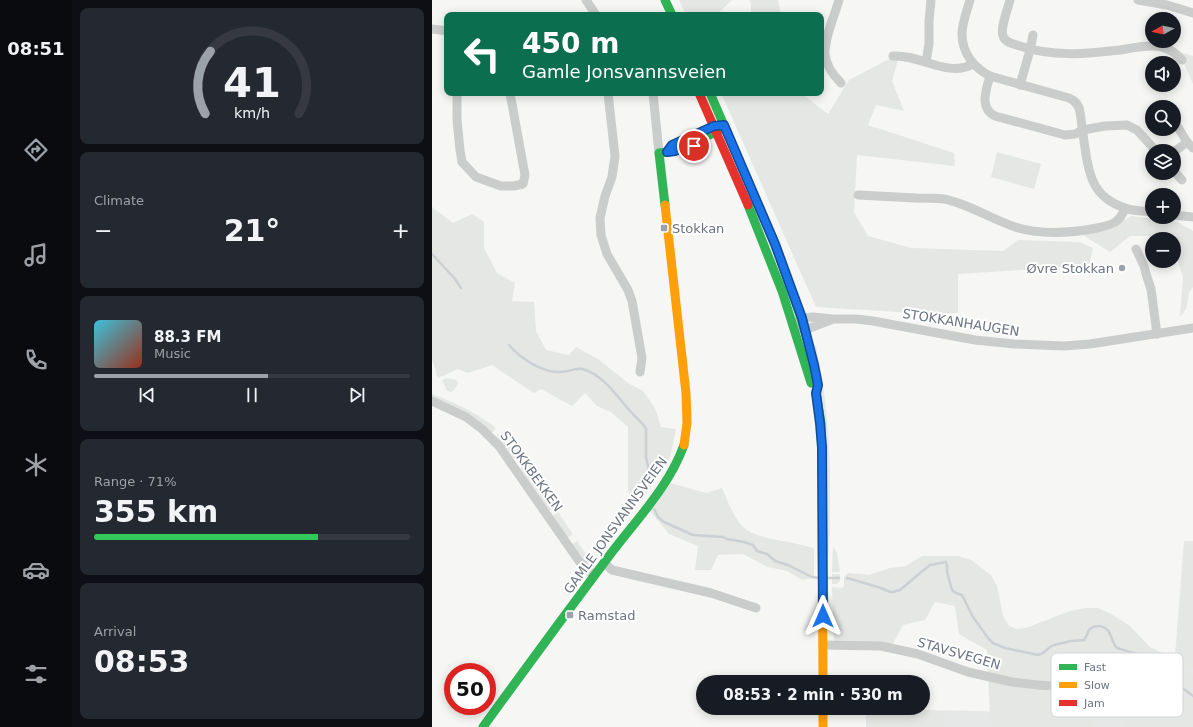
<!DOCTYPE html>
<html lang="en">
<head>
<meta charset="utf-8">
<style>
	:root { --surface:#171b24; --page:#242831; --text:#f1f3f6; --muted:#9ea1a6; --line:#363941; --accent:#9ba2aa }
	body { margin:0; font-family:"DejaVu Sans",sans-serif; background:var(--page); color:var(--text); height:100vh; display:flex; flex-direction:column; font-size:15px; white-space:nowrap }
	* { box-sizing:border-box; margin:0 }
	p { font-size:13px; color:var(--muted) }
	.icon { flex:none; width:22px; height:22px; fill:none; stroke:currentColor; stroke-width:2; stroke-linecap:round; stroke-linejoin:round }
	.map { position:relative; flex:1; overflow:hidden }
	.drawer { display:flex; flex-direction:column; gap:8px; padding:8px; background:#0d0f14; width:360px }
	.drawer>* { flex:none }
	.hud { position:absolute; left:12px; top:12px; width:380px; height:84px; border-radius:8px; box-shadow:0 2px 10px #0003; background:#0b6e4f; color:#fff; overflow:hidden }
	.needle { width:26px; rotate:262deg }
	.buttons { position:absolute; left:713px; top:12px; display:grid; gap:8px }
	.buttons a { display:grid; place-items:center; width:36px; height:36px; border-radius:50%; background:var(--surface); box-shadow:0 2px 10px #0003; font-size:20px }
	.speed { position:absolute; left:12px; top:663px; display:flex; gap:8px; font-size:20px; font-weight:700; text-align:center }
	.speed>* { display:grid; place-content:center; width:52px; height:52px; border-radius:50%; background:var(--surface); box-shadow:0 2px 10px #0003; line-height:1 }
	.speed .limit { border:6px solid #d22; background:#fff; color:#111 }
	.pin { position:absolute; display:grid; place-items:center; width:34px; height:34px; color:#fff; margin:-17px; border:2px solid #fff; border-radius:50%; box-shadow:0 1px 4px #0007 }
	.me { position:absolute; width:44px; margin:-22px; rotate:0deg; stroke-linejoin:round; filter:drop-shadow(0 0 3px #0008) }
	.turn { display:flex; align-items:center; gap:14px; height:84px; padding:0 12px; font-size:18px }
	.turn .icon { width:52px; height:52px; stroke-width:2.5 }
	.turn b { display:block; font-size:28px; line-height:34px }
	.big { font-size:30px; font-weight:700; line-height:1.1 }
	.drawer .tile { flex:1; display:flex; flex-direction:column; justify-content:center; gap:6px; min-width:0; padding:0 14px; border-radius:8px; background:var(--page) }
	.drawer .dial { align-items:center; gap:0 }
	.dial svg { height:104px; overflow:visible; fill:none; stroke:var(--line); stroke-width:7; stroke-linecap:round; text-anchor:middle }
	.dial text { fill:var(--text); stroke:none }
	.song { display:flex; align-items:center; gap:12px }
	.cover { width:48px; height:48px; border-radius:6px; background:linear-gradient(135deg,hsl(190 70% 55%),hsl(10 70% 35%)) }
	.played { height:4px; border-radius:2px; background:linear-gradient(90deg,var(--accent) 55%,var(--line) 55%) }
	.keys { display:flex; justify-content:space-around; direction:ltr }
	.heat { display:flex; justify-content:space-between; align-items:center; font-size:22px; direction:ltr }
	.charge { height:6px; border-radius:3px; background:linear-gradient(90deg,#34c759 71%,var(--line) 0) }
	.trip { position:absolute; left:264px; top:675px; width:234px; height:40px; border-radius:20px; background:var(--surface); box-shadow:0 2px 10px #0003; font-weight:700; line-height:40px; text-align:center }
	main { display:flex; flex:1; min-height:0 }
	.menu { display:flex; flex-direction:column; width:72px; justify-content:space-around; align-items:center; background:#090b0e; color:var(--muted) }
	.menu .icon { width:28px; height:28px }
	.menu .selected { color:var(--accent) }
	.menu b { font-size:18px; color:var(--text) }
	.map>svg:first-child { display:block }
	.built { fill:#e6e7e7 }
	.green { fill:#e4e7e3 }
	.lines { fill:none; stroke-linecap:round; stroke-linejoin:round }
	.stream { stroke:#cbd0d4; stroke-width:2.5 }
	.street { stroke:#cbcccc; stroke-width:9 }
	.fast { stroke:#30b455; stroke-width:9 }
	.slow { stroke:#ff9f0a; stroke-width:9 }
	.jam { stroke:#e5322d; stroke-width:9 }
	.route-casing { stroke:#114b97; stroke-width:10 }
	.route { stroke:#1a73e8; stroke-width:7 }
	.poi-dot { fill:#9ba2aa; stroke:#fff; stroke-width:1.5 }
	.labels { text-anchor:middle; stroke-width:4; stroke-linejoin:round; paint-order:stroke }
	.poi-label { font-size:13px; fill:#6a7481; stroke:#fff; text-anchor:start }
	.street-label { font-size:13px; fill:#6a7481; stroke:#fff }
	.key { fill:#fff; stroke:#d2d5d9; stroke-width:1 }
	.key-label { font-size:11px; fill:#6a7481 }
</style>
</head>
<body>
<main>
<nav class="menu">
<b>08:51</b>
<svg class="icon selected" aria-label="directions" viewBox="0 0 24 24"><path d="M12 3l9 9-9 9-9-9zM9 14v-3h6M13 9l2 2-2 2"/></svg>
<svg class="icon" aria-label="music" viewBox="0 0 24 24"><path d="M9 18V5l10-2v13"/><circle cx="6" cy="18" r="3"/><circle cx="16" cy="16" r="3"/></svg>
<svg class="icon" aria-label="phone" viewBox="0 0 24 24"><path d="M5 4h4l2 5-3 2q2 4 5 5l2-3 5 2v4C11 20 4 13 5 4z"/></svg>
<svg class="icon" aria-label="climate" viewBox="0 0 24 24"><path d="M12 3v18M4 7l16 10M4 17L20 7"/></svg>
<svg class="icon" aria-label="car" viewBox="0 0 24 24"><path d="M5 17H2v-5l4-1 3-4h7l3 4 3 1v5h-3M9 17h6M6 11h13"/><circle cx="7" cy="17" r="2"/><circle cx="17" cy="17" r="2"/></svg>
<svg class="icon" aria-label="filters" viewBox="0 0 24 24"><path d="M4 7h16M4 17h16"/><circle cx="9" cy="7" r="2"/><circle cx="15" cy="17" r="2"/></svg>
</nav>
<section class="drawer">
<div class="tile dial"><svg viewBox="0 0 100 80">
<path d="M14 69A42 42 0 1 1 86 69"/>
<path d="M14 69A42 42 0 0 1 18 21" stroke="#9ba2aa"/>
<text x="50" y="56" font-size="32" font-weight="700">41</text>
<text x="50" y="72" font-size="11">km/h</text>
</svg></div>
<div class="tile"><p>Climate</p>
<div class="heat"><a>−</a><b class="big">21°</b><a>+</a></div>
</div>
<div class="tile">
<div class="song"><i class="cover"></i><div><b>88.3 FM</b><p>Music</p></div></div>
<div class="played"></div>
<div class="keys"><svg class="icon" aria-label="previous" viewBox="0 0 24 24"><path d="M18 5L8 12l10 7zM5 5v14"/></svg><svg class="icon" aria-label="pause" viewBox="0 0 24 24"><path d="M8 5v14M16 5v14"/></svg><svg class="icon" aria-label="next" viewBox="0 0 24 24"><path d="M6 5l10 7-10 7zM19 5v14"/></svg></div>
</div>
<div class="tile"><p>Range · 71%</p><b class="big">355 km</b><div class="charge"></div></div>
<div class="tile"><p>Arrival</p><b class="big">08:53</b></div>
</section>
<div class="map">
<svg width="761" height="727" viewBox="0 0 761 727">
	<rect width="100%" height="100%" fill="#f6f6f5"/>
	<path class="built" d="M752,541H761V727H434V709L543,711L738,718Z"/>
	<g class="green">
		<path d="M247,0H300L284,15H254Z"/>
		<path d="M317,0H346L349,15H319V3Z"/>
		<path d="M747,52L761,56V84Z"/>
		<path d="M461,57L466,60L460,81L472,111L444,105L436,125L522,153L523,166L425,155L422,212L436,236L479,248L571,251L586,240L647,242L661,248L656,272L636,267L526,274V313L499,314L384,307L289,93H369L396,114L417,80Z"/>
		<path d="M565,152L609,164L602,189L559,177Z"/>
		<path d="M0,207L21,223L40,214L52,222V248L65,273L83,283L80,301L102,302L104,331L114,350L137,355L144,347L166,359L196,383L211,391L223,408L229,427L244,429L238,457L211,499L196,492V427L179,412L165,406L153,393L140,406L109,389L102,393L60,365L36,373L26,369L6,378L0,359Z"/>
		<path d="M699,216L745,222L761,231V287L757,293L754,309L748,317L751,278L742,247V239H732L716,236H698L678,252L651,235L679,229Z"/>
		<path d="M384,345C395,398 399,452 398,507C398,524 398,541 396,559L379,346Z"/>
		<path d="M14,378L24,380L26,382L25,386L20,392L15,391L13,386L11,383L10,381Z"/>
		<path d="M0,394C22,402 44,413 63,427V429L61,432H59L0,397Z"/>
		<path d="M69,432L89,457L88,458L83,460L66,438L65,435Z"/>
		<path d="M92,464L94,465L122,506V508L119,510H117L89,469V466Z"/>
		<path d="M238,483L274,493L290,488C295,500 302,518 311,527C321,539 365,542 382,548V578L370,580L355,571L336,567L311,554L286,555L279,570H263L266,546L237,534L218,511Z"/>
		<path d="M125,512H126L140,533V535L135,538L121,516Z"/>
		<path d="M145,541L156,557V559L154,562L141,546V544Z"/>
		<path d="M754,543H761V669L746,651Z"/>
		<path d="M401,546L405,553L408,572H400Z"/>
		<path d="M490,556H526L539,560L559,575L565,586L571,616L577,626L585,629L594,628L638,611L653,608H666L679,614L698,626L718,647L739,657L754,666L761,675V727H692V720L667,717L659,727H562L558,716L555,650L527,634L523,606L503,602L493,620L471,625L460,645L402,643L400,587L410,588L412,586V577L416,573L437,575L458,568L474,566Z"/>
		<path d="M400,574H407L408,575V581L405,584H400Z"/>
		<rect x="440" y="713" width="73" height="14"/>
	</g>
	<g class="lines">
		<g class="stream">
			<path d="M0,254L23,279L29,288"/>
			<path d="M77,345C88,358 109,372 127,372C135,373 143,367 151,369C173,376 185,397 200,413C205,419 211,423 214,429V457L217,472L215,487"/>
			<path d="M222,509L226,517L232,522L261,535L291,537L295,539L312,542L321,545L325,551L335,554L343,561L356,565L380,577L387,578"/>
			<path d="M394,578H407"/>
			<path d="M415,578L449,588L458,592H461L468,590L488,573L498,565L514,562L515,566V572L520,590L524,593L530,595L541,617L556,638L561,643L573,648L606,655L611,653L618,647L622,645L639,641L652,640C655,637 655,632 658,629C660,627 664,626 667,626C681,628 678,641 685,648L708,655L742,682L747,684L748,686L761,696"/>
		</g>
		<g class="street">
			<path d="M154,0L164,15"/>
			<path d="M407,0C403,14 392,39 393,54C394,66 401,75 409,83"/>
			<path d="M538,0C535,11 530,23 530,34C530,53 542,68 558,76L637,98C644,101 647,105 648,112C650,124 651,136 653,148C657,177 662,198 693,208C701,211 711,211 720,212"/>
			<path d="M578,0C576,8 568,28 571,36C573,43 582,44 588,46C620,57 654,54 688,50C701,48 717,44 730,47C739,49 744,54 750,60"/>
			<path d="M706,0L735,5L761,13"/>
			<path d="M0,29L15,31"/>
			<path d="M461,56C488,54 515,78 541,64"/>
			<path d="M494,62L497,44V21L499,0"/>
			<path d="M558,76C554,90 547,108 563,116L633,135L643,134L651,130L673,126L695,125L705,130L724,151"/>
			<path d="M588,85L598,50L601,35"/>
			<path d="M25,93V120L28,150L30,162L44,177L69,186H82L91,184L93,175L78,93"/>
			<path d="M176,93L183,156L180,177L173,196L168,218L169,235L175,254L196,290L200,301L210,358L208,372"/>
			<path d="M221,93L227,153"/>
			<path d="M744,124L755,142L761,148"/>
			<path d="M742,152L755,142"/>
			<path d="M742,171L750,180"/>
			<path d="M426,195C446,196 465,197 484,198C494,198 503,198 512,199C537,204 559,219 583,227C609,235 639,233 665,228C679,225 688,223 693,208"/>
			<path d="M742,215L761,217"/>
			<path d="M704,249L712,266L714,274L719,289L725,334"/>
			<path d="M401,319L373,330L362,326L369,318L381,317L401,319H424L441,321L543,340L582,344L632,346L658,344L761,328"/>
			<path d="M0,401L34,417L50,429L67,446L147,561L162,576"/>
			<path d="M172,563L180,570L279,593L324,608"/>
			<path d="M391,645L449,646L486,654L536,672L580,682L606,685L703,691"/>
		</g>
		<g class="fast">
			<path d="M233,0L240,15"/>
			<path d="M278,93L343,244L369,318L380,357L386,385L384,393L389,423L390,474"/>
			<path d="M233,205L227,153L243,151L284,132L292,125"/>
			<path d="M316,205L350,291L379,383"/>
			<path d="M51,727C93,669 135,612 177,556C204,520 237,487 252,445"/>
		</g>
		<g class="slow">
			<path d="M233,205L254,393L255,423L252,445"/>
			<path d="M390,474L391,682"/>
			<path d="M391,708V727"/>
		</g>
		<path class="jam" d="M267,93L316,205"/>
	</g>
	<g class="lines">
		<g class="route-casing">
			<path id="route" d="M262,146L256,145L243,151L235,152L240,145L282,126L292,125L343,244L370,318L382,365L386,385L384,393L388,423L390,447L391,616"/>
		</g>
		<use href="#route" class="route"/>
	</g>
	<g class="poi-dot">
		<rect x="228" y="224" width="8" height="8" rx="2"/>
		<circle cx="690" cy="268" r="4"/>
		<rect x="134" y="611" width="8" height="8" rx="2"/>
	</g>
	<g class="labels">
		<g class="poi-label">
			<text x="240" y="233">Stokkan</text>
			<text x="682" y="273" text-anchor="end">Øvre Stokkan</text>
			<text x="146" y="620">Ramstad</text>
		</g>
		<g class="street-label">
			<text transform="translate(529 322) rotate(9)" y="5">STOKKANHAUGEN</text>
			<text transform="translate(100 471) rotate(54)" y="5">STOKKBEKKEN</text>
			<text transform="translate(183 525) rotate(-54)" y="5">GAMLE JONSVANNSVEIEN</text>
			<text transform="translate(527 653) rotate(16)" y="5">STAVSVEGEN</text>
		</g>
	</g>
	<rect x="619" y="653" width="132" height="64" rx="6" class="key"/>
	<rect x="627" y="664" width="18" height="6" fill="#30b455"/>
	<rect x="627" y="682" width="18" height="6" fill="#ff9f0a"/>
	<rect x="627" y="700" width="18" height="6" fill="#e5322d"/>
	<g class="key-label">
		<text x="652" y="671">Fast</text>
		<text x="652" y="689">Slow</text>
		<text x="652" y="707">Jam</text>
	</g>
</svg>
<div class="buttons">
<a><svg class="needle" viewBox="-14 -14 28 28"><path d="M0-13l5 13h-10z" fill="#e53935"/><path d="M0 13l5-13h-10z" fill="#9ea1a6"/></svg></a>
<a><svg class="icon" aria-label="sound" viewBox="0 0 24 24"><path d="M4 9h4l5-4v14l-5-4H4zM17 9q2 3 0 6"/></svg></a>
<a><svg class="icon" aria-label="search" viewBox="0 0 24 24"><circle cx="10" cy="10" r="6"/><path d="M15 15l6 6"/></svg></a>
<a><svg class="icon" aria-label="layers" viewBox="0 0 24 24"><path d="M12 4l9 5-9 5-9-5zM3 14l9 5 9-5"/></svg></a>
<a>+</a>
<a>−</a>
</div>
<div class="speed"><div class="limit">50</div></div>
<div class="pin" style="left:262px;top:146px;background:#d93025"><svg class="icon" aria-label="arrive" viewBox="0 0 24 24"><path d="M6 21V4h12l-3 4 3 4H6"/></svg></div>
<svg class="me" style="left:391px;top:616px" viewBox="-20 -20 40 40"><path d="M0-17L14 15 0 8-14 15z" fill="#1a73e8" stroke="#fff" stroke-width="4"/></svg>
<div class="trip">08:53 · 2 min · 530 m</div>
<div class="hud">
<div class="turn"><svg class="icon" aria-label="left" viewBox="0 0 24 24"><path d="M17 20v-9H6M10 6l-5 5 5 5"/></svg><div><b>450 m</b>Gamle Jonsvannsveien</div></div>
</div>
</div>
</main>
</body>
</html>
